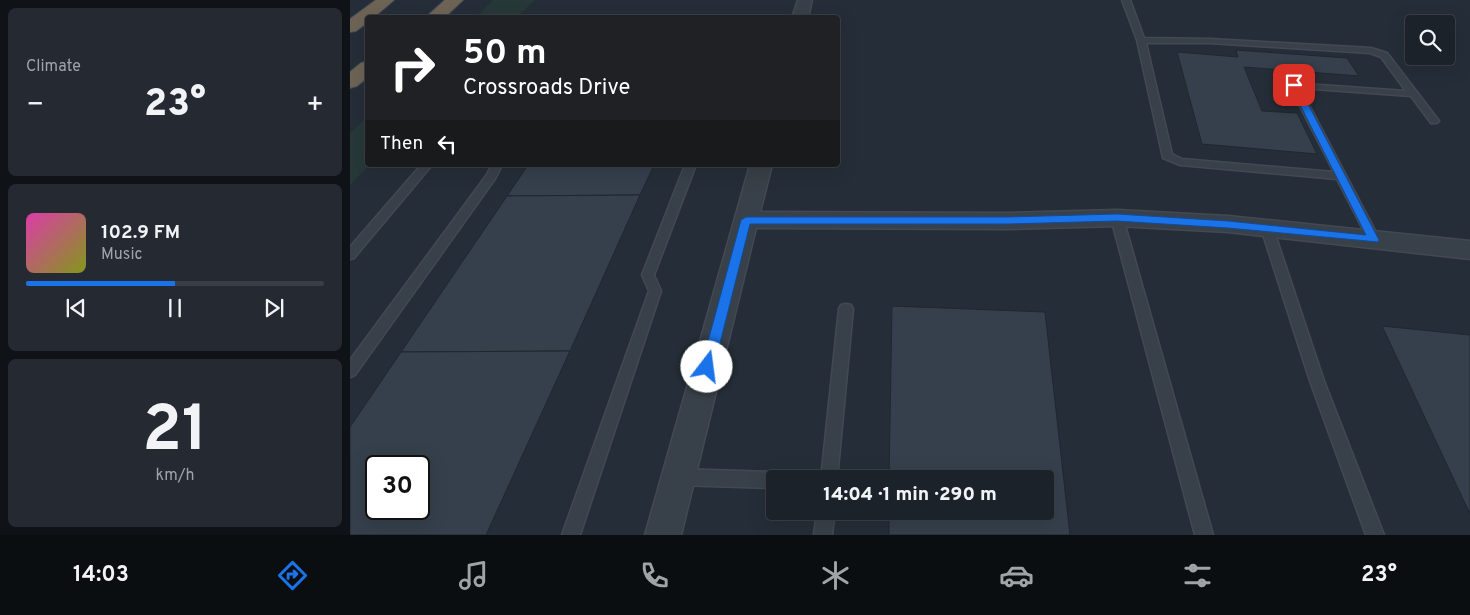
<!DOCTYPE html>
<html lang="en">
<head>
<meta charset="utf-8">
<style>
	:root { --surface:#1c222a; --page:#252a32; --text:#f1f3f6; --muted:#a0a4a8; --line:#3a3f47; --accent:#1a73e8 }
	body { margin:0; font-family:Overpass,sans-serif; background:var(--page); color:var(--text); height:100vh; display:flex; flex-direction:column; font-size:19px; white-space:nowrap }
	* { box-sizing:border-box; margin:0 }
	p { font-size:16px; color:var(--muted) }
	.icon { flex:none; width:28px; height:28px; fill:none; stroke:currentColor; stroke-width:2; stroke-linecap:round; stroke-linejoin:round }
	.map { position:relative; flex:1; overflow:hidden }
	.drawer { display:flex; flex-direction:column; gap:8px; padding:8px; background:#0f1317; width:350px }
	.drawer>* { flex:none }
	.top-card { position:absolute; left:15px; top:15px; width:475px; height:152px; border-radius:5px; box-shadow:0 5px 20px #0002,0 0 0 1px var(--line); background:#202124; color:#fff; overflow:hidden }
	.buttons { position:absolute; left:1055px; top:15px; display:grid; gap:10px }
	.buttons a { display:grid; place-items:center; width:50px; height:50px; border-radius:5px; background:var(--surface); box-shadow:0 5px 20px #0002,0 0 0 1px var(--line); font-size:25px }
	.speed { position:absolute; left:15px; top:455px; display:flex; gap:10px; font-size:25px; font-weight:700; text-align:center }
	.speed>* { display:grid; place-content:center; width:65px; height:65px; border-radius:50%; background:var(--surface); box-shadow:0 5px 20px #0002,0 0 0 1px var(--line); line-height:1 }
	.speed .limit { border:2px solid #111; border-radius:8px; background:#fff; color:#111 }
	.pin { position:absolute; display:grid; place-items:center; width:42px; height:42px; color:#fff; margin:-21px; border-radius:10px; box-shadow:0 2px 8px #0006 }
	.me { position:absolute; width:55px; margin:-28px; rotate:15deg; stroke-linejoin:round; filter:drop-shadow(0 0 4px #0008) }
	.turn { display:flex; align-items:center; gap:18px; height:105px; padding:0 15px; font-size:22px }
	.turn .icon { width:65px; height:65px; stroke-width:2.5 }
	.turn b { display:block; font-size:35px; line-height:42px }
	.then { display:flex; align-items:center; height:48px; padding:0 15px; background:#0003; gap:10px; font-size:19px }
	.big { font-size:38px; font-weight:800; line-height:1.1 }
	.drawer .tile { flex:1; display:flex; flex-direction:column; justify-content:center; gap:8px; min-width:0; padding:0 18px; border-radius:8px; background:var(--page) }
	.drawer .dial { align-items:center; gap:0 }
	.dial b { font-size:65px; line-height:1 }
	.song { display:flex; align-items:center; gap:15px }
	.cover { width:60px; height:60px; border-radius:8px; background:linear-gradient(135deg,hsl(320 70% 55%),hsl(70 70% 35%)) }
	.played { height:5px; border-radius:2px; background:linear-gradient(90deg,var(--accent) 50%,var(--line) 50%) }
	.keys { display:flex; justify-content:space-around; direction:ltr }
	.heat { display:flex; justify-content:space-between; align-items:center; font-size:28px; direction:ltr }
	.trip { position:absolute; left:416px; top:470px; width:288px; height:50px; border-radius:5px; background:var(--surface); box-shadow:0 5px 20px #0002,0 0 0 1px var(--line); font-weight:800; line-height:50px; text-align:center }
	.tab-bar { display:flex; height:80px; justify-content:space-around; align-items:center; background:#0b0e11; color:var(--muted) }
	.tab-bar .icon { width:35px; height:35px }
	.tab-bar .active { color:var(--accent) }
	.tab-bar b { font-size:22px; color:var(--text) }
	main { display:flex; flex:1; min-height:0 }
	.map>svg:first-child { display:block }
	.green { fill:#273839 }
	.building { fill:#35404c; stroke:#202730; fill-rule:evenodd }
	.lines { fill:none; stroke-linecap:round; stroke-linejoin:round }
	.service-casing { stroke:#424952; stroke-width:3 }
	.minor-casing { stroke:#424952; stroke-width:3 }
	.motorway-casing { stroke:#444b54; stroke-width:2 }
	.service { fill:#384049; fill-rule:evenodd }
	.minor { fill:#384049; fill-rule:evenodd }
	.motorway { fill:#6e6456; fill-rule:evenodd }
	.route { fill:#1a73e8; stroke:#114b97 }
</style>
</head>
<body>
<main>
<section class="drawer">
<div class="tile"><p>Climate</p>
<div class="heat"><a>−</a><b class="big">23°</b><a>+</a></div>
</div>
<div class="tile">
<div class="song"><i class="cover"></i><div><b>102.9 FM</b><p>Music</p></div></div>
<div class="played"></div>
<div class="keys"><svg class="icon" aria-label="previous" viewBox="0 0 24 24"><path d="M18 5L8 12l10 7zM5 5v14"/></svg><svg class="icon" aria-label="pause" viewBox="0 0 24 24"><path d="M8 5v14M16 5v14"/></svg><svg class="icon" aria-label="next" viewBox="0 0 24 24"><path d="M6 5l10 7-10 7zM19 5v14"/></svg></div>
</div>
<div class="tile dial"><b>21</b><p>km/h</p></div>
</section>
<div class="map">
<svg width="1120" height="535" viewBox="0 0 1120 535">
	<rect width="100%" height="100%" fill="#252e38"/>
	<g class="green">
		<path d="M143,0H185L167,17H126Z"/>
		<path d="M17,117L19,165L0,185V133Z"/>
	</g>
	<g class="building">
		<path d="M886,50L997,58L1009,76L894,67L912,111L947,113L967,154L852,144L827,52L888,57Z"/>
		<path d="M178,165H304L290,195L157,196Z"/>
		<path d="M290,195L220,351L51,352L157,196Z"/>
		<path d="M542,306L695,312L720,535H539V511H695V479H539Z"/>
		<path d="M1032,326L1120,335V514Z"/>
		<path d="M220,351L136,535H0V427L51,352ZM26,466H69V509H26Z"/>
	</g>
	<g class="lines">
		<g class="service-casing">
			<g id="service">
				<path d="M772,0H780L794,38L860,39L1021,48L1037,53L1089,121L1087,123H1081L1061,96L950,88L1030,240L1028,243H1020L987,179L830,165L813,158L787,40ZM796,43H860L1020,53L1031,57L1056,91L941,83L939,85L984,172L832,159L822,154Z"/>
				<path d="M71,165H82L4,258L0,259V247Z"/>
				<path d="M142,165H152L145,179L5,375L0,377V360L136,176Z"/>
				<path d="M335,165H346L304,275L311,291L230,535H212L299,291L292,275Z"/>
				<path d="M767,214L773,218L863,535H845L761,218Z"/>
				<path d="M917,224L923,228L974,381L1034,535H1016L960,381L911,228Z"/>
				<path d="M496,304L501,305L503,309L487,479H471L489,309L491,305Z"/>
				<path d="M328,469L425,472L431,474L433,479H425V488L328,485L322,483L320,477L322,471Z"/>
				<path d="M467,511H485L482,535H464Z"/>
			</g>
		</g>
		<g class="minor-casing">
			<g id="minor">
				<path d="M448,0H462L458,18H442Z"/>
				<path d="M400,165H422L410,212L658,213L767,210L878,216L1120,241V259L878,232L767,226L658,229L406,228L331,535H295Z"/>
			</g>
		</g>
		<g class="motorway-casing">
			<g id="motorway">
				<path d="M26,0H44L23,18H18V22L6,31L0,32V19Z"/>
				<path d="M95,0H113L94,18H75Z"/>
				<path d="M18,61V77L7,86L0,88V72L11,63Z"/>
			</g>
		</g>
		<use href="#service" class="service"/>
		<use href="#minor" class="minor"/>
		<use href="#motorway" class="motorway"/>
	</g>
	<path class="route" d="M944,83L948,85L1029,240L1028,242L878,228L767,221L658,224H400L364,367L362,371L357,372L353,371L351,367L391,220L396,217H658L767,214L878,221L1016,235L940,85Z"/>
</svg>
<div class="buttons">
<a><svg class="icon" aria-label="search" viewBox="0 0 24 24"><circle cx="10" cy="10" r="6"/><path d="M15 15l6 6"/></svg></a>
</div>
<div class="speed"><div class="limit">30</div></div>
<div class="pin" style="left:944px;top:85px;background:#d93025"><svg class="icon" aria-label="arrive" viewBox="0 0 24 24"><path d="M6 21V4h12l-3 4 3 4H6"/></svg></div>
<svg class="me" style="left:357px;top:367px" viewBox="-20 -20 40 40"><circle r="19" fill="#fff"/><path d="M0-13L10 11 0 6-10 11z" fill="#1a73e8"/></svg>
<div class="trip">14:04 · 1 min · 290 m</div>
<div class="top-card">
<div class="turn"><svg class="icon" aria-label="right" viewBox="0 0 24 24"><path d="M7 20v-9h11M14 6l5 5-5 5"/></svg><div><b>50 m</b>Crossroads Drive</div></div>
<div class="then">Then<svg class="icon" aria-label="left" viewBox="0 0 24 24"><path d="M17 20v-9H6M10 6l-5 5 5 5"/></svg></div>
</div>
</div>
</main>
<nav class="tab-bar">
<b>14:03</b>
<svg class="icon active" aria-label="directions" viewBox="0 0 24 24"><path d="M12 3l9 9-9 9-9-9zM9 14v-3h6M13 9l2 2-2 2"/></svg>
<svg class="icon" aria-label="music" viewBox="0 0 24 24"><path d="M9 18V5l10-2v13"/><circle cx="6" cy="18" r="3"/><circle cx="16" cy="16" r="3"/></svg>
<svg class="icon" aria-label="phone" viewBox="0 0 24 24"><path d="M5 4h4l2 5-3 2q2 4 5 5l2-3 5 2v4C11 20 4 13 5 4z"/></svg>
<svg class="icon" aria-label="climate" viewBox="0 0 24 24"><path d="M12 3v18M4 7l16 10M4 17L20 7"/></svg>
<svg class="icon" aria-label="car" viewBox="0 0 24 24"><path d="M5 17H2v-5l4-1 3-4h7l3 4 3 1v5h-3M9 17h6M6 11h13"/><circle cx="7" cy="17" r="2"/><circle cx="17" cy="17" r="2"/></svg>
<svg class="icon" aria-label="filters" viewBox="0 0 24 24"><path d="M4 7h16M4 17h16"/><circle cx="9" cy="7" r="2"/><circle cx="15" cy="17" r="2"/></svg>
<b>23°</b>
</nav>
</body>
</html>
